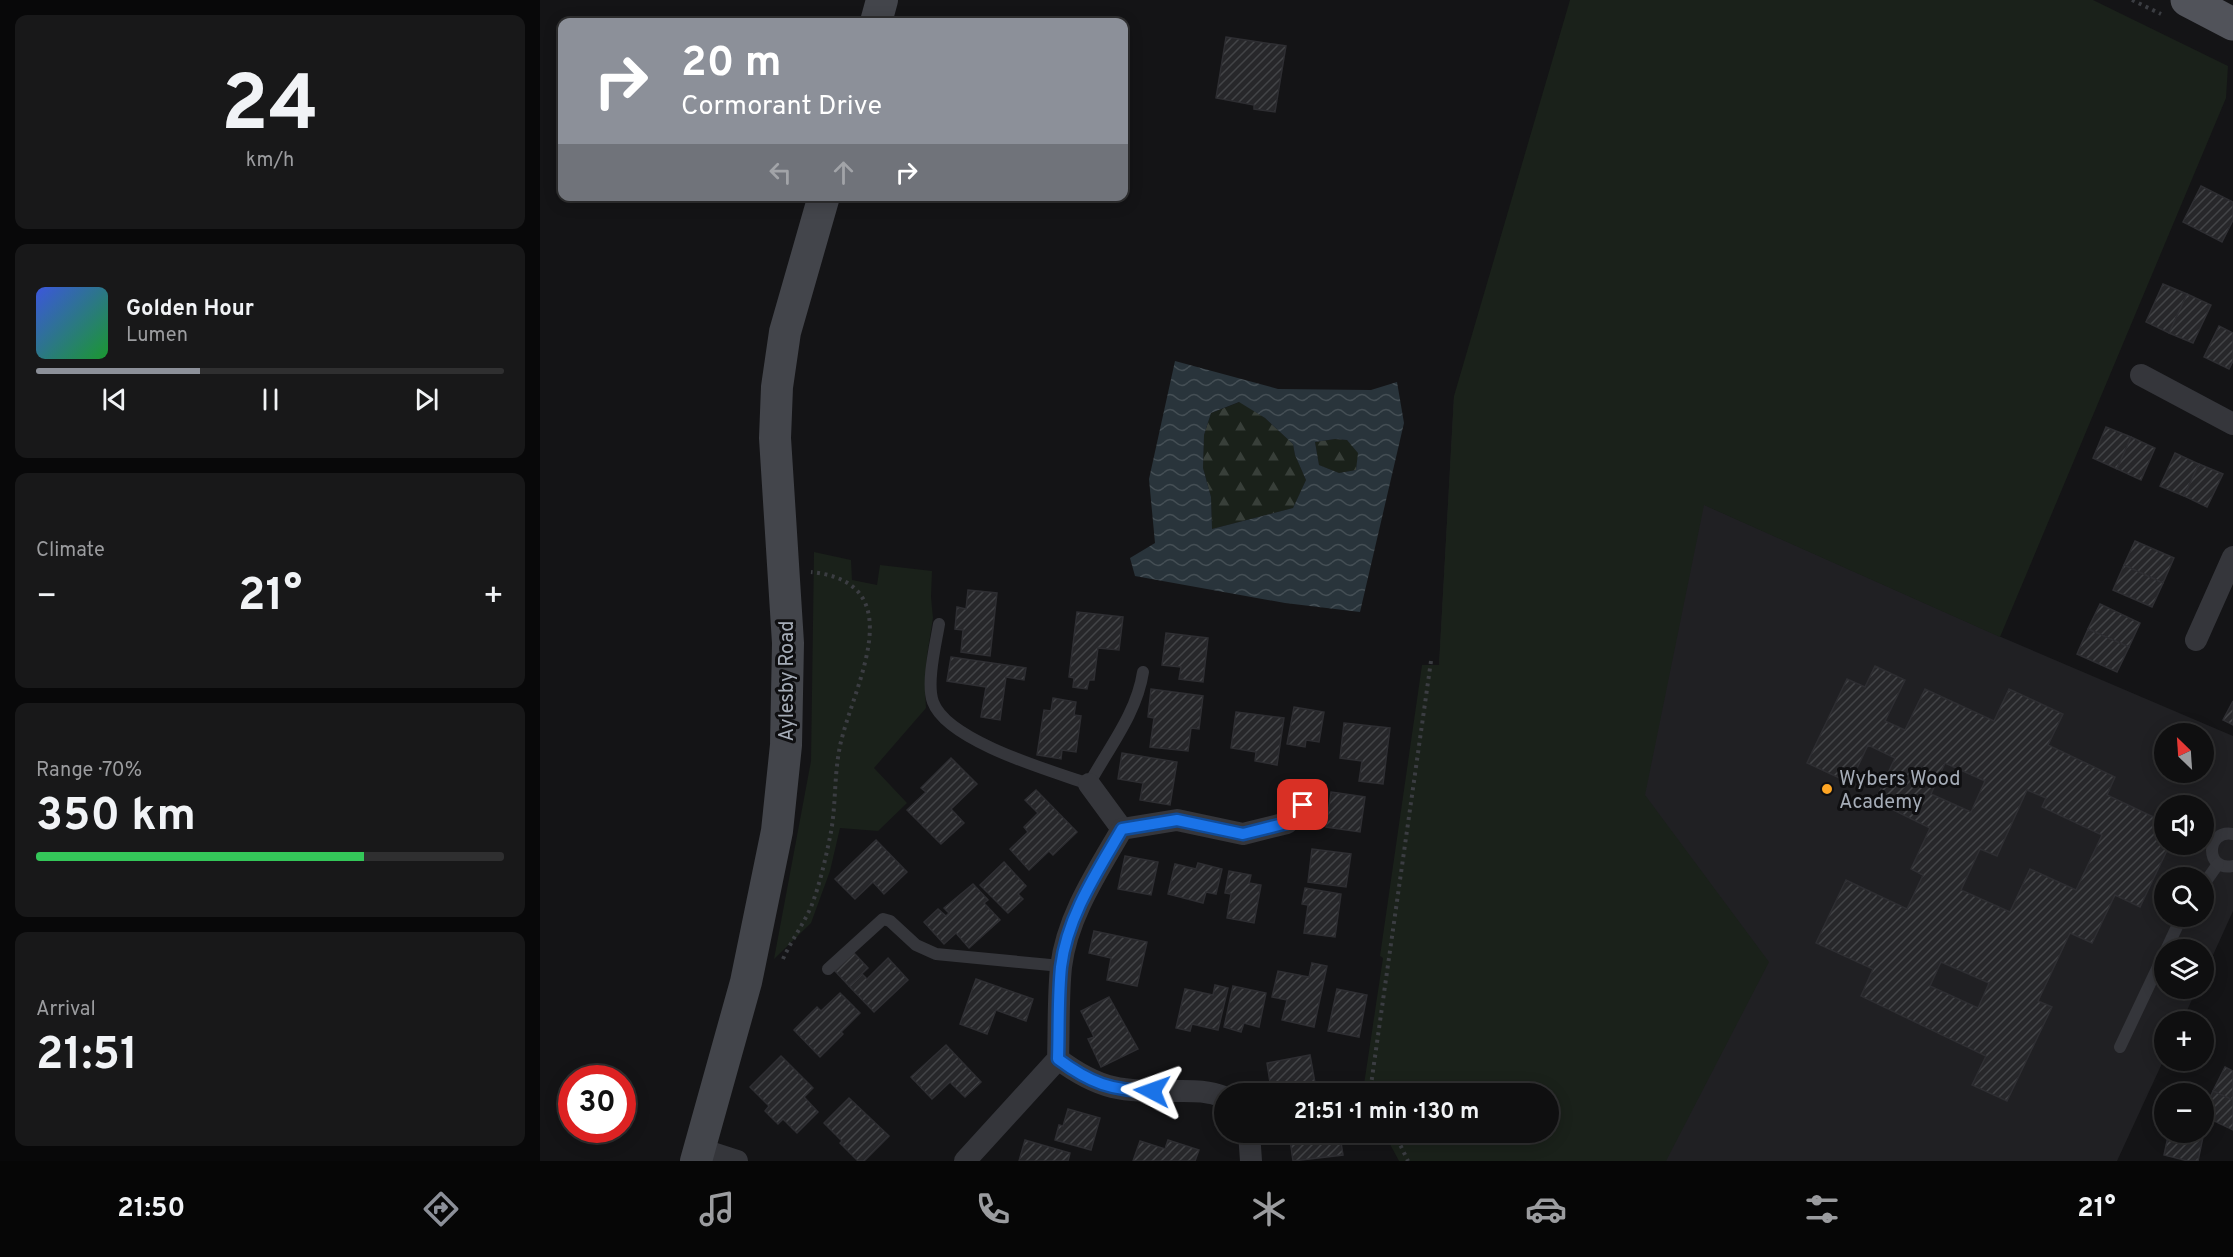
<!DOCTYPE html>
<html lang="en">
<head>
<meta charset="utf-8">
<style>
	:root { --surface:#0f0f10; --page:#181819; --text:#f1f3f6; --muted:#9b9c9f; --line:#2f2f30; --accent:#8c9099 }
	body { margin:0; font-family:Overpass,sans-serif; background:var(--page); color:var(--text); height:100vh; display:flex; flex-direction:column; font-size:22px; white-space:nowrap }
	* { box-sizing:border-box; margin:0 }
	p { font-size:20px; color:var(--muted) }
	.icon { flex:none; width:33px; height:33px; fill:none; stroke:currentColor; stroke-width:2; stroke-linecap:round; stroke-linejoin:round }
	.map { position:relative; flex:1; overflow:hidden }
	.drawer { display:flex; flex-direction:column; gap:15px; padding:15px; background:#080809; width:540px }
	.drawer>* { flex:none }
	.banner { position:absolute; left:18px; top:18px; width:570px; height:183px; border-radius:12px; box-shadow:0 3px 15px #0003,0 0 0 2px var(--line); background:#8c9099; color:#fff; overflow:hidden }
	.needle { width:39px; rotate:335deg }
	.controls { position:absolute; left:1614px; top:723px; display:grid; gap:12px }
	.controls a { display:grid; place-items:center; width:60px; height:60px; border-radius:50%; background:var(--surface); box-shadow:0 3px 15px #0003,0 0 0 2px var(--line); font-size:30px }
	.speed { position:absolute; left:18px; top:1065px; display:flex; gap:12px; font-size:30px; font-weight:700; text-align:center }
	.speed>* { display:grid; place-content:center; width:78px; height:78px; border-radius:50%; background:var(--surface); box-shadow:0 3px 15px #0003,0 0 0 2px var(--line); line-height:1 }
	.speed .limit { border:9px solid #d22; background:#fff; color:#111 }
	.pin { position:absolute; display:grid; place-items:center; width:51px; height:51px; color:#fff; margin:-26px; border-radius:12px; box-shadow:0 3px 9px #0006 }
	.me { position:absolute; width:66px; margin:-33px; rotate:274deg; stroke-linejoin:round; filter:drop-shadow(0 0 4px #0008) }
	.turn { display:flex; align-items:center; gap:21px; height:126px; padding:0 24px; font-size:27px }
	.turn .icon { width:78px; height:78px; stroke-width:2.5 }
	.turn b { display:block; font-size:42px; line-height:51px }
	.lanes { display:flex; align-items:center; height:57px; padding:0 24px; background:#0003; justify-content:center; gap:30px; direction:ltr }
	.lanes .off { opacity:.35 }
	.big { font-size:45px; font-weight:700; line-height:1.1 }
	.drawer .card { flex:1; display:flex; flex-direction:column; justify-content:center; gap:9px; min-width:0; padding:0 21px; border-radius:12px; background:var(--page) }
	.drawer .dial { align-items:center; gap:0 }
	.dial b { font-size:78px; line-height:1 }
	.song { display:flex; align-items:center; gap:18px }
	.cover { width:72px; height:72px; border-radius:9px; background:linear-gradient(135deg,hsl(230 70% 55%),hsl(130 70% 35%)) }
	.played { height:6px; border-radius:3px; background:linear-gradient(90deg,var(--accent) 35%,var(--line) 35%) }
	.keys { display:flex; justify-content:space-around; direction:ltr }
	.heat { display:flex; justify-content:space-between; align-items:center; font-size:33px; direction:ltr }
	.charge { height:9px; border-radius:4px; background:linear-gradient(90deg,#34c759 70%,var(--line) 0) }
	.trip { position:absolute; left:674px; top:1083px; width:345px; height:60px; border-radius:30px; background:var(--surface); box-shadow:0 3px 15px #0003,0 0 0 2px var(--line); font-weight:700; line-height:60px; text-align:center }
	.tabs { display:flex; height:96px; justify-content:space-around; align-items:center; background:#060606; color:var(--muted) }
	.tabs .icon { width:42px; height:42px }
	.tabs .on { color:var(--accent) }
	.tabs b { font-size:27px; color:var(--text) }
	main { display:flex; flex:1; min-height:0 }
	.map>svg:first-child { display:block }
	.built { fill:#202023; fill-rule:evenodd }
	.green { fill:#1a211a }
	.forest { fill:url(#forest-firs) }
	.water { fill:url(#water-waves); fill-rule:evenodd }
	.building { fill:url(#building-hatch); stroke:#2e2e32; stroke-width:1.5; fill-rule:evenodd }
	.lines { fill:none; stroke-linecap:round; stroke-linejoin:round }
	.path { stroke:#3b3d42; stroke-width:4; stroke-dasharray:3 4.5; stroke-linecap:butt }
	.lane { stroke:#35363b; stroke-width:12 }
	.street { stroke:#35363b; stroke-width:22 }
	.secondary { stroke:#43454b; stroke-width:32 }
	.primary { stroke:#51535a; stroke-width:33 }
	.route-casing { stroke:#114b97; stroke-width:15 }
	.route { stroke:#1a73e8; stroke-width:10 }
	.poi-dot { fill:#fea524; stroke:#0f0f11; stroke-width:2 }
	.labels { text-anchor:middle; stroke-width:6; stroke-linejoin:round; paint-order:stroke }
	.street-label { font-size:20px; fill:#a5acb7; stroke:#0f0f11 }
	.poi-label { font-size:20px; fill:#a5acb7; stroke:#0f0f11; text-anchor:start }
</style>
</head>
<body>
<main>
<section class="drawer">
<div class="card dial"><b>24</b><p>km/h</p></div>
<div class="card">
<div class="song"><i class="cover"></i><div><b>Golden Hour</b><p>Lumen</p></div></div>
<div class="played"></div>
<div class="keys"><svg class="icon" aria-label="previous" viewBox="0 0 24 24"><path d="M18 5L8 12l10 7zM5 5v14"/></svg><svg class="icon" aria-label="pause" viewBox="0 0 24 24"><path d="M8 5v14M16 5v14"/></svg><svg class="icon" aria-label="next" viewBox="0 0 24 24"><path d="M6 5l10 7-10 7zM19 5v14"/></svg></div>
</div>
<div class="card"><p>Climate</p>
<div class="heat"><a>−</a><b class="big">21°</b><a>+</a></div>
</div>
<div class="card"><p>Range · 70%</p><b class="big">350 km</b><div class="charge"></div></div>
<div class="card"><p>Arrival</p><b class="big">21:51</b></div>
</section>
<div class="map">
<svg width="1693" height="1161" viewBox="0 0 1693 1161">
	<defs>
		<pattern id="forest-firs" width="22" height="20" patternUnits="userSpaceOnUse" patternTransform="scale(1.5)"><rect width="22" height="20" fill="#1a211a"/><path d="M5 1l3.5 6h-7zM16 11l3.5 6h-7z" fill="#383f39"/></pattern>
		<pattern id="water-waves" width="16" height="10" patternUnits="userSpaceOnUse" patternTransform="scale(1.5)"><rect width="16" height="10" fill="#29343b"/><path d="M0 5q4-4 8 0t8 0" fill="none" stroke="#454f55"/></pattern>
		<pattern id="building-hatch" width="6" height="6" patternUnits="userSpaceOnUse" patternTransform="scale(1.5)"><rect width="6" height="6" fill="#27272a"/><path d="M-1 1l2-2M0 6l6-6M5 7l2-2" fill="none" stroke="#434447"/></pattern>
	</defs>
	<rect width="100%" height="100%" fill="#141416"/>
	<path class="built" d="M914,396L1165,505L1461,637L1693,736V911L1664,975V950H1624V988L1657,989L1642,1021L1624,1022V1059L1577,1161H887L1008,1132V1094L899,666ZM1624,734H1664V772H1624ZM1624,806H1664V844H1624ZM1624,878H1664V916H1624Z"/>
	<g class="green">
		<path d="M1030,0H1553L1688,66L1686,98L1460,637L1164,505L1105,795L1229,962L1126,1161H859L844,1133L1008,1132V1094H824L823,1091L843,958L840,956L882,665H899L914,396Z"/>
		<path d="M274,552L311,560L312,580L337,585L340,565L392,571L391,597L393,618L387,656L385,688L386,708L334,768L367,803L338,831L300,828L290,871L271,923L234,959L271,761Z"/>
	</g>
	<g class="forest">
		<path d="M700,402L725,418L753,444L755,455L766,480L753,508L672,529L671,497L663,468L664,435L671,413Z"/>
		<path d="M795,439L807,440L819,453L816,470L799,473L779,465L775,442Z"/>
	</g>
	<path class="water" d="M635,361L738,389L831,390L857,382L864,423L820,612L745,603L595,576L590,558L615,543L609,479ZM699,402L725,418L753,444L755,455L766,480L753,508L672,529L671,497L663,468L664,435L671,413ZM795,439L807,440L818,453L816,470L799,473L779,465L775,442Z"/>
	<g class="building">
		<path d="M686,37L746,46L735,112L714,109V105L676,98Z"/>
		<path d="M1661,186L1693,202V220L1682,242L1643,222Z"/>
		<path d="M1623,284L1647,294L1629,333L1606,322Z"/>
		<path d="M1647,294L1671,305L1653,343L1629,333Z"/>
		<path d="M1679,326L1693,333V361L1689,369L1664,357Z"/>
		<path d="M1566,427L1591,437L1577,469L1553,458Z"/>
		<path d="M1591,437L1615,448L1601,480L1577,469Z"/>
		<path d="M1635,453L1659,464L1644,496L1620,486Z"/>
		<path d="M1659,464L1683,474L1667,507L1644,496Z"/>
		<path d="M1595,541L1634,558L1623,583L1584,565Z"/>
		<path d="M1584,565L1623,583L1612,607L1573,590Z"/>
		<path d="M428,590L457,593L450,656L421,652L423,630L415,629L417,607L426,609Z"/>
		<path d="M1560,604L1600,623L1589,647L1548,629Z"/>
		<path d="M537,612L583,617L579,650L558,648L554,680H549L547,689L533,687L534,678L529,677Z"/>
		<path d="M1548,629L1589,647L1577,672L1537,654Z"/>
		<path d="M626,633L668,638L663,682L639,679L641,667L622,665Z"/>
		<path d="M411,657L486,668L484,680L466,677L460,720L441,717L446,687L407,681Z"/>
		<path d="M1335,666L1365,680L1345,721L1365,730L1385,689L1454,721L1469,689L1523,714L1508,745L1575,777L1567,795L1624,822V844H1630L1600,907L1575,895L1552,943L1530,933L1498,1001L1512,1007L1467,1101L1432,1085L1446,1056L1321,996L1333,969L1276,943L1306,880L1367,909L1383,875L1371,869L1390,828L1335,801L1355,758L1328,745L1310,783L1267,763L1307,679L1325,687ZM1405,763L1445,781L1431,812L1391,794ZM1487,790L1506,798L1502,807L1562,835L1536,890L1490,869L1470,912L1421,890L1440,849L1457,856ZM1401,962L1449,983L1438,1008L1390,986Z"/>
		<path d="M611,689L663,696L659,729L651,728L648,751L610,747L614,718L608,717Z"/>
		<path d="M513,698L536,702L534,715L541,716L536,752L522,750L521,759L497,755L504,710L511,711Z"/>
		<path d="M1693,701V725L1683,720Z"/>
		<path d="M754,707L784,712L779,742L766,740L765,747L747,744Z"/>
		<path d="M696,712L744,718L737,765L715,761L716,752L691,748Z"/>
		<path d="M804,723L850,728L843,784L819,781L822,761L800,758Z"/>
		<path d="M582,753L637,762L630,805L600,800L603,783L578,779Z"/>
		<path d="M411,758L437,784L411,809L424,823L401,844L367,810L386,792L381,788Z"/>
		<path d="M496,790L537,832L513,855L509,851L489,870L470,849L488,832L484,827L498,813L485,800Z"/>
		<path d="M791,792L825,797L820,832L786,827Z"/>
		<path d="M336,840L367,872L344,894L333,882L315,899L295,879Z"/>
		<path d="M772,849L811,854L806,887L768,882Z"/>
		<path d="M585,856L618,862L611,895L578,889Z"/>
		<path d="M464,862L486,886L478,894L483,899L468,913L440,885Z"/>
		<path d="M658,863L682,869L676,894L666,892L663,903L628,894L635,864L656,869Z"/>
		<path d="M689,871L711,875L709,883L721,885L714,923L687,918L691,894L685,893Z"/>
		<path d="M433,884L448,900L444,903L460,920L429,948L416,933L404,944L384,922L398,909L406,916L409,913L404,908Z"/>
		<path d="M765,888L801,894L795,937L764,933L768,905L762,904Z"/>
		<path d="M554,931L607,942L597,986L567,980L571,958L549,953Z"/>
		<path d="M314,953L328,968L309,986L295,971Z"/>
		<path d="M348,958L368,980L334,1012L309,986L322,974L327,979Z"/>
		<path d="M772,963L787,966L774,1027L742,1020L747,1000L732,997L738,971L769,977Z"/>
		<path d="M436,979L493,999L486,1021L456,1010L447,1034L420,1024Z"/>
		<path d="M675,985L688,988L678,1030L652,1024L650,1031L636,1028L645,989L673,995Z"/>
		<path d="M693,986L726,993L719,1027L704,1023L701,1032L684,1027Z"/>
		<path d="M797,989L827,995L819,1037L788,1031Z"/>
		<path d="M300,993L320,1013L301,1032L303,1034L280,1057L254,1030L277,1007L281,1011Z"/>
		<path d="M569,997L598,1049L561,1067L548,1039L554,1037L541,1011Z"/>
		<path d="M406,1045L441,1082L425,1097L410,1082L392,1099L371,1077Z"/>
		<path d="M770,1055L777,1094H739L738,1088L731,1089L727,1063Z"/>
		<path d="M241,1056L273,1088L264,1097L278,1112L257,1133L243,1119L238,1124L225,1111L229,1106L210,1087Z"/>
		<path d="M1685,1067L1693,1071V1100L1673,1091Z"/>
		<path d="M1673,1091L1693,1100V1130L1664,1116V1111Z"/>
		<path d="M309,1098L349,1136L324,1161H318L300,1143L302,1141L284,1123Z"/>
		<path d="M528,1109L560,1118L551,1150L515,1140L519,1125L523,1126Z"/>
		<path d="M749,1132H783L784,1139L800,1136L803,1155L753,1161Z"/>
		<path d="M1629,1132H1646L1663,1137L1658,1161H1648L1624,1155Z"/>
		<path d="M485,1140L530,1153L528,1161H479Z"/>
		<path d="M628,1140L659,1150L655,1161H593L600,1141L625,1149Z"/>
	</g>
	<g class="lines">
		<g class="path">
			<path d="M1592,0L1621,14"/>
			<path d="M243,959C251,941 263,925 271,907C280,884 286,857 291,832C296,804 294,775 300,746C312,688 375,583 271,572"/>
			<path d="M835,1094L831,1085L891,661"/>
			<path d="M854,1132L868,1161"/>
		</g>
		<g class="lane">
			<path d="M399,624C396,643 386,683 393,702C407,741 511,771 549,784C568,749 597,713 603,672"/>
			<path d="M1693,834C1665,829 1665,872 1693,866"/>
			<path d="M1664,884L1678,864"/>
			<path d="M1626,950L1642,916"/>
			<path d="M288,969L343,919L350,921L376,945L396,954L521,966"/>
			<path d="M1580,1047L1624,954"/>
		</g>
		<g class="street">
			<path d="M1601,375L1693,424"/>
			<path d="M1656,640L1693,557"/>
			<path d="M549,784L582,829"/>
			<path d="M518,1059C561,1091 582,1091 633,1091C651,1091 667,1090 684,1097"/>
			<path d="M709,1132L711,1161"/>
			<path d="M160,1149L197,1161"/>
			<path d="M425,1161L518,1059C519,1029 518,997 521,967C527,917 557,872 582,829L637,820L703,834L747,823L763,805"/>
		</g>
		<g class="secondary">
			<path d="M336,22L342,0"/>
			<path d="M156,1161L206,982L237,831L246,745L248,643L235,438L237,387L245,332L284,196"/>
		</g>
		<path class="primary" d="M1647,0L1693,24"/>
	</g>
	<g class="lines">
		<g class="route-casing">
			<path id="route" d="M612,1091C572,1091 550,1083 518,1059C519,1029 518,997 521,967C527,917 557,872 582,829L637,820L703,834L747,823L763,805"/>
		</g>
		<use href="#route" class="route"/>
	</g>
	<circle class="poi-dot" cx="1287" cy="789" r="6"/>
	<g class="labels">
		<g class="street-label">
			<text transform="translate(246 681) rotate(-90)" y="7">Aylesby Road</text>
		</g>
		<g class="poi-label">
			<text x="1299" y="785">Wybers Wood<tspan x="1299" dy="23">Academy</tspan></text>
		</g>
	</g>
</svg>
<div class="controls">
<a><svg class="needle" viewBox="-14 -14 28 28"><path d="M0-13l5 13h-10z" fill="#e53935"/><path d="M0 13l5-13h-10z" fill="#9b9c9f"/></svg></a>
<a><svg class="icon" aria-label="sound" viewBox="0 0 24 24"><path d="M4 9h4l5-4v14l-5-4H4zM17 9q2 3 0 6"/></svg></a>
<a><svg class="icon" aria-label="search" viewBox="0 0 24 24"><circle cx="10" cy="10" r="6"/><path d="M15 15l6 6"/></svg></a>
<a><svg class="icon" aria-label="layers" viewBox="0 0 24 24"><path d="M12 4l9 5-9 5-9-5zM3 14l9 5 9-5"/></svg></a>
<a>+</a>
<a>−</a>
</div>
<div class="speed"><div class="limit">30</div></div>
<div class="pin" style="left:763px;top:805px;background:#d93025"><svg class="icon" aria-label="arrive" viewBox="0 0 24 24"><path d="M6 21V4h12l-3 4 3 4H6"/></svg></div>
<svg class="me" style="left:612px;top:1091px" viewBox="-20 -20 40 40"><path d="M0-17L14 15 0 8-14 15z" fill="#1a73e8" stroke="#fff" stroke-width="4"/></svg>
<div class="trip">21:51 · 1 min · 130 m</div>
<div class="banner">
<div class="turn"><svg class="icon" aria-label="right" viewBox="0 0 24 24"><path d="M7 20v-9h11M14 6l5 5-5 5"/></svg><div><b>20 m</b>Cormorant Drive</div></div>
<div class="lanes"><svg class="icon off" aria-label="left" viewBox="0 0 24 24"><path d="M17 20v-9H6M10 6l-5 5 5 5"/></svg><svg class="icon off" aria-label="ahead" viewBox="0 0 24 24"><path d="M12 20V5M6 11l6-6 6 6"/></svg><svg class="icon" aria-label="right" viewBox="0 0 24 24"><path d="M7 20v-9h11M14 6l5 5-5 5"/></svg></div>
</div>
</div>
</main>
<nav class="tabs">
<b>21:50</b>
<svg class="icon on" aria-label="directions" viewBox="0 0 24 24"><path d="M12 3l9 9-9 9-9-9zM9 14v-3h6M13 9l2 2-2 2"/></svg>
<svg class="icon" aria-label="music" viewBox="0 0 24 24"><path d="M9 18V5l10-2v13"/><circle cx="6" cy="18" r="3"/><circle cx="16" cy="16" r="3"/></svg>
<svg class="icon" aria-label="phone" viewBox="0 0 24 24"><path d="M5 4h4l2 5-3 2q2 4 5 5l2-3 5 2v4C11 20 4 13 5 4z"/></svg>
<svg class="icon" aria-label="climate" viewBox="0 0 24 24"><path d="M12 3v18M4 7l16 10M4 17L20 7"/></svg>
<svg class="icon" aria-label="car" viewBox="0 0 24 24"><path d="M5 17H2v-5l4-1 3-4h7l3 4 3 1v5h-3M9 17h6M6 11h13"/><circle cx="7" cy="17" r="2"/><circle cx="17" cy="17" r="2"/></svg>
<svg class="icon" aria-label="filters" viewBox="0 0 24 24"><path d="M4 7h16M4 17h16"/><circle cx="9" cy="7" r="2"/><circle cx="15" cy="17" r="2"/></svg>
<b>21°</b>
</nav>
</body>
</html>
